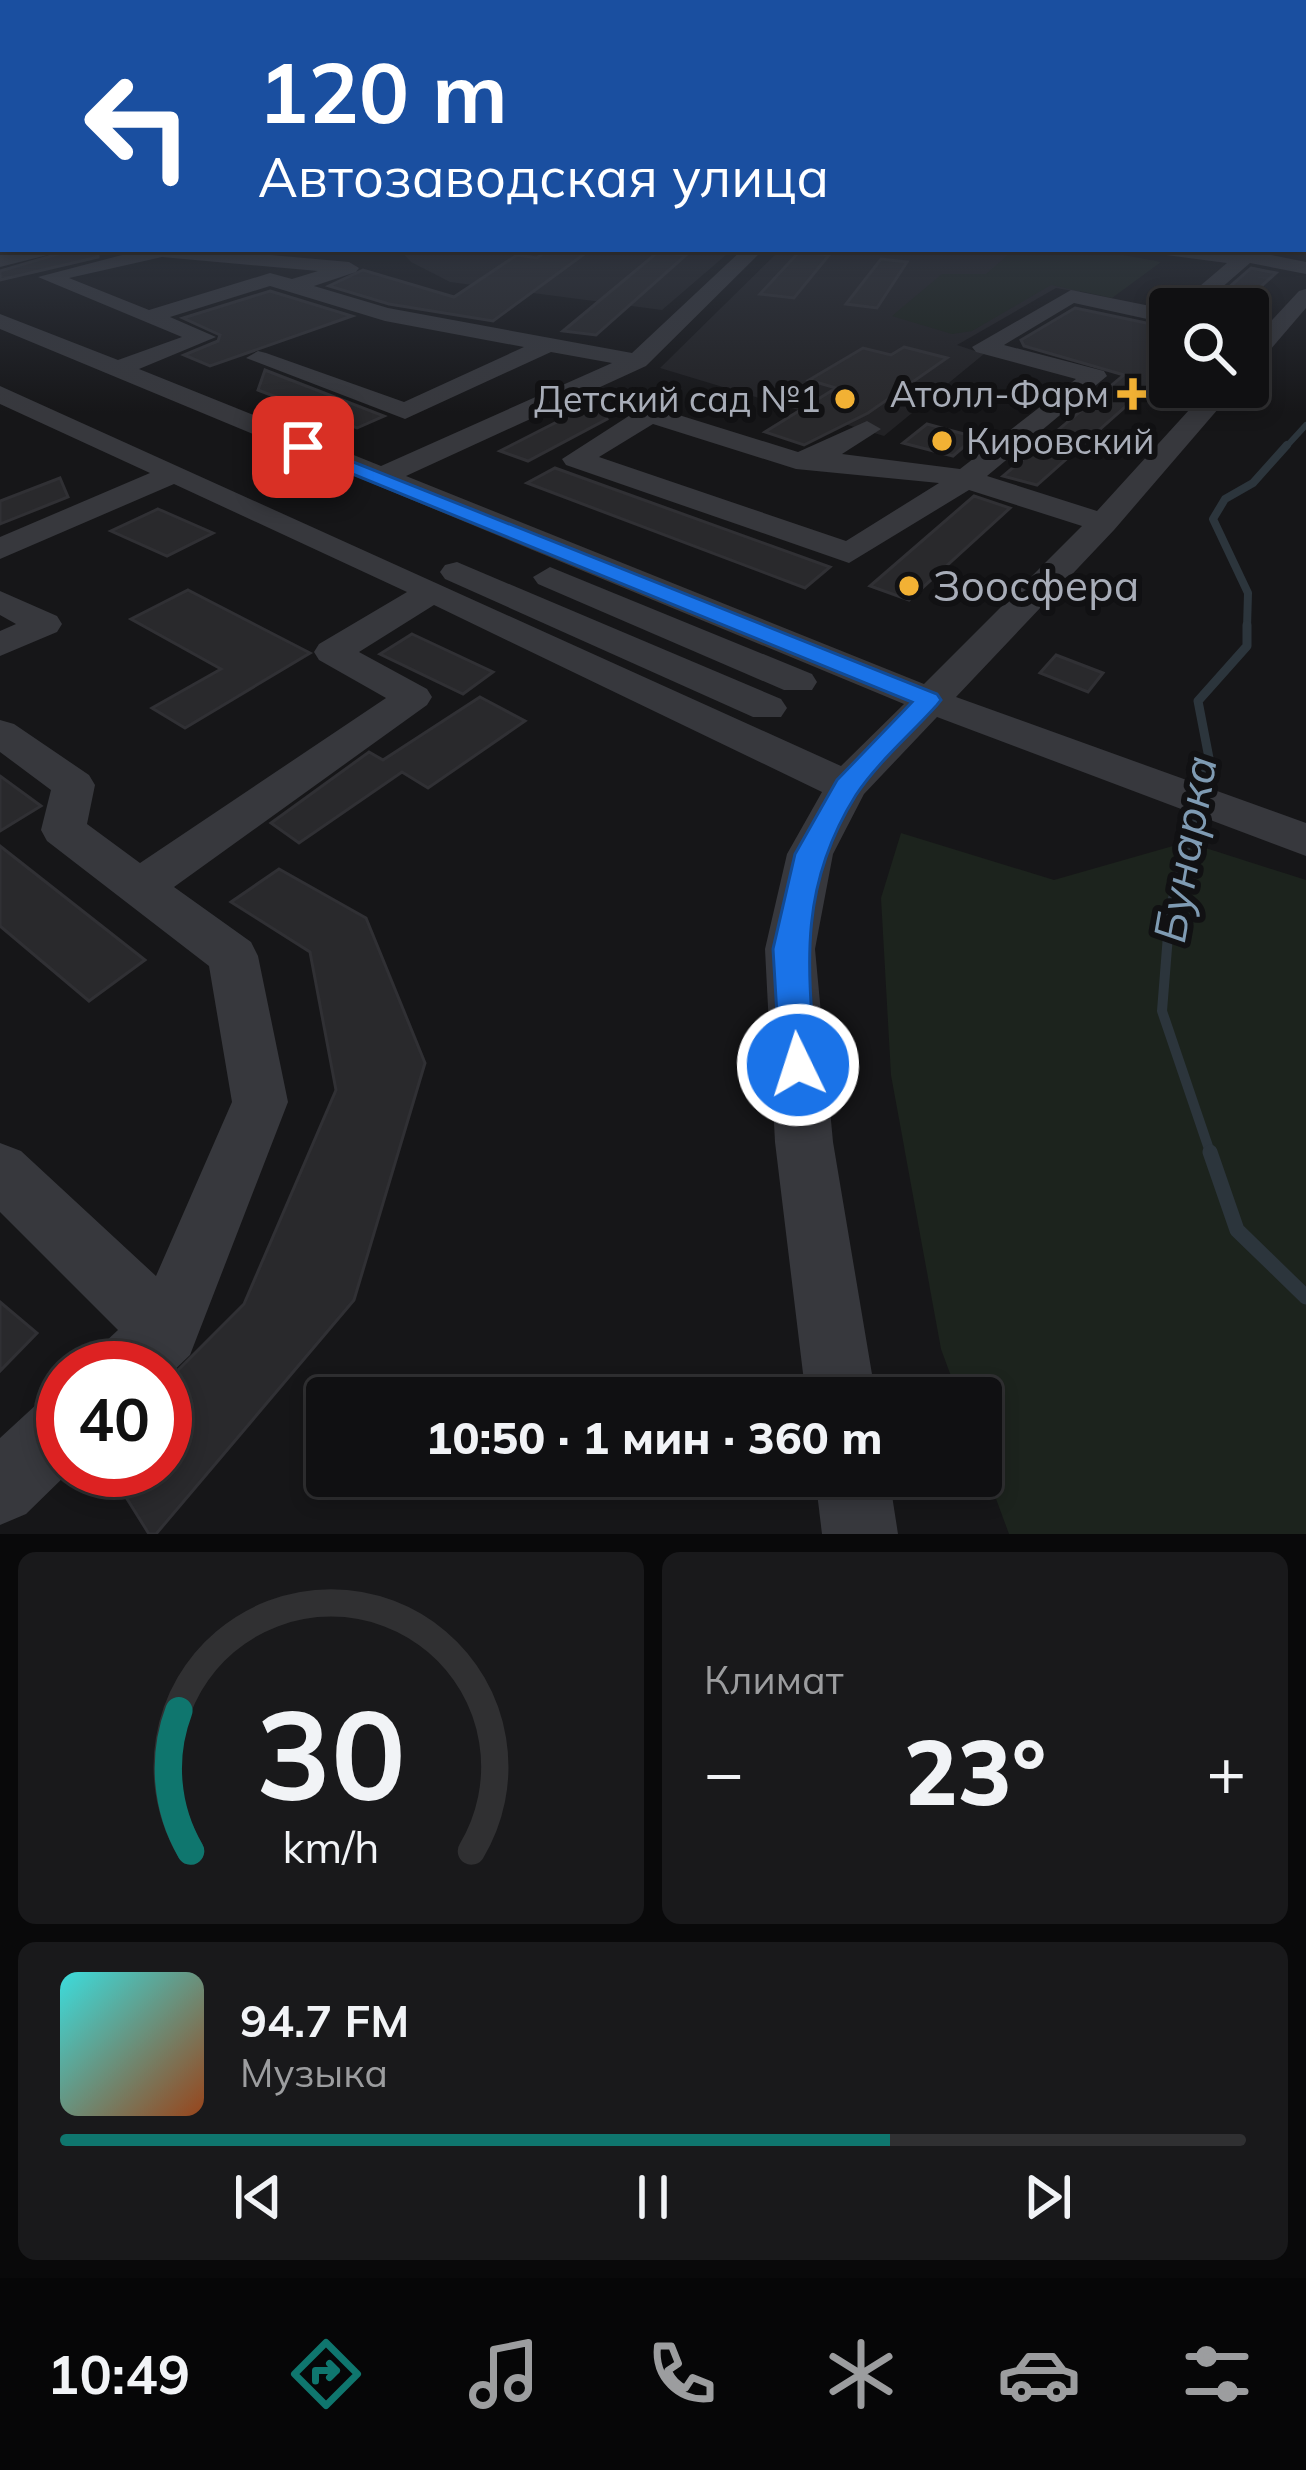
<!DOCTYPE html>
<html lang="ru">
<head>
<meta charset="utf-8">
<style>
	:root { --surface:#101012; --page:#19191b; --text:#f1f3f6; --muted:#9c9d9f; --line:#303032; --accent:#0f766e }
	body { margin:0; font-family:Mulish,sans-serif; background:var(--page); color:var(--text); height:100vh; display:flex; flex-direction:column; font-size:45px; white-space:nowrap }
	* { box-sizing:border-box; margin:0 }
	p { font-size:39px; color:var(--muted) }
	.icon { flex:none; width:66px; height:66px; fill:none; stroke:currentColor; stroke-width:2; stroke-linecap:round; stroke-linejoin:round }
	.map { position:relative; height:1534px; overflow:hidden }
	.sheet { display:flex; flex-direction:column; gap:18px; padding:18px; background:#09090a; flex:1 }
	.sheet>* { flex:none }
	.hud { position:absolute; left:0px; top:0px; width:1308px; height:252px; box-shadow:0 6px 18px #0003,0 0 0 3px var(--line); background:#1a4fa0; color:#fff; overflow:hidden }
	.controls { position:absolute; left:1149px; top:288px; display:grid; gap:24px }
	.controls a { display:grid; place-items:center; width:120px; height:120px; border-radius:12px; background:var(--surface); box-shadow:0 6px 18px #0003,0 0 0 3px var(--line); font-size:60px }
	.speed { position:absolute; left:36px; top:1341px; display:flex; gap:24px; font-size:60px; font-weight:700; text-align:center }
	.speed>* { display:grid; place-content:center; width:156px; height:156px; border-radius:50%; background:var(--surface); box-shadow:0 6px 18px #0003,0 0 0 3px var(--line); line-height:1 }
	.speed .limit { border:18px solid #d22; background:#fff; color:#111 }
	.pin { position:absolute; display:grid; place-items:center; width:102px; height:102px; color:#fff; margin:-51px; border-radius:24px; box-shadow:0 6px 18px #0006 }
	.me { position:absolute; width:132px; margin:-66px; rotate:356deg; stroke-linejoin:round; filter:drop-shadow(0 0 9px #0008) }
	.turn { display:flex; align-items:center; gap:42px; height:252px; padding:0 60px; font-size:54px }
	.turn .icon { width:156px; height:156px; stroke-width:2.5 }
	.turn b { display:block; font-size:84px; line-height:102px }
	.big { font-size:90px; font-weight:800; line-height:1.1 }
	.sheet .tile { flex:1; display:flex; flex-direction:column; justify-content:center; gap:18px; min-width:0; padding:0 42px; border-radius:18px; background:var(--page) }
	.sheet .dial { align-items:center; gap:0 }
	.dial svg { height:312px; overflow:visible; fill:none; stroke:var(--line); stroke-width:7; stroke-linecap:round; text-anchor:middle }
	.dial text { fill:var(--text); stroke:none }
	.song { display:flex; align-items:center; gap:36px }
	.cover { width:144px; height:144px; border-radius:18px; background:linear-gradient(135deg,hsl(180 70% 55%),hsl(20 70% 35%)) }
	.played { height:12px; border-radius:6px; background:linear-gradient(90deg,var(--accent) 70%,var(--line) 70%) }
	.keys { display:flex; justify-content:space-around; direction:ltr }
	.heat { display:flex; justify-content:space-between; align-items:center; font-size:66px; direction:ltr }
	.sheet .tiles { flex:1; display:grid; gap:18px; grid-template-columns:1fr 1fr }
	.tile:last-child { grid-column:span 2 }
	.trip { position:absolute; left:306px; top:1377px; width:696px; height:120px; border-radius:12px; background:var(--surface); box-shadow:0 6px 18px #0003,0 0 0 3px var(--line); font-weight:800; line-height:120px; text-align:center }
	.menu { display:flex; height:192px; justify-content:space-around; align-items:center; background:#060607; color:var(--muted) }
	.menu .icon { width:84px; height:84px }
	.menu .active { color:var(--accent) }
	.menu b { font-size:54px; color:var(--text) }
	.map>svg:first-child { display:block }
	.built { fill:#222225 }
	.green { fill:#1c231d }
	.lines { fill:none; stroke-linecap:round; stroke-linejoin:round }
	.stream-far4 { stroke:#2c353c; stroke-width:6 }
	.stream-far3 { stroke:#2c353c; stroke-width:8 }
	.stream-far2 { stroke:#2c353c; stroke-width:9 }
	.stream-far1 { stroke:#2c353c; stroke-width:10 }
	.stream { stroke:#2c353c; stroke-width:15 }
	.building { fill:#29292c; stroke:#303034; stroke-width:3 }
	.minor { fill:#37383d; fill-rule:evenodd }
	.route { fill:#1a73e8; stroke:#114b97; stroke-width:3 }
	.poi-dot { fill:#f2b134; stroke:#111113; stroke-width:4.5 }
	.labels { text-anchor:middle; stroke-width:12; stroke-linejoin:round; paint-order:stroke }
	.far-poi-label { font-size:36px; fill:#a8adb8; stroke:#111113; text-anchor:end }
	.poi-label { font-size:42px; fill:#a8adb8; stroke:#111113; text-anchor:start }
	.water-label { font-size:45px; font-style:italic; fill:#7f9bb3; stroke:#111113 }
</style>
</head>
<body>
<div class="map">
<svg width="1306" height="1534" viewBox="0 0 1306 1534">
	<rect width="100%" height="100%" fill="#161618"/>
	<g class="built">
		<path d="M399,249H733L662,310L450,282L411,262Z"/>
		<path d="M781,249H1078L1128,258L1079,292L1056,288L957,345L984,354L884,436L660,368Z"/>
	</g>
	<g class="green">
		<path d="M1015,249H1091L1161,262L1112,298L1051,285L972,331L952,334L892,316L942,274H986Z"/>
		<path d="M901,833L1054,880L1187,842L1306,880V1534H1009L981,1458V1398H959L941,1349L891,1075L881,898Z"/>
	</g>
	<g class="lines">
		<path class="stream-far4" d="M1285,448L1306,425"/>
		<path class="stream-far3" d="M1247,628L1248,593L1213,519L1225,499L1253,483L1287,445"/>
		<path class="stream-far2" d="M1183,859L1209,758L1198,701L1247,646V625"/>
		<path class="stream-far1" d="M1184,856L1170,910L1162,1011L1211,1155"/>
		<path class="stream" d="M1210,1152L1237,1230L1306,1297"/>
	</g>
	<g class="building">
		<path d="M75,249H98V257L0,280V271Z"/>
		<path d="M549,249H591L493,321L389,304L329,286L363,270L454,297L517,255L537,258Z"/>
		<path d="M658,252L686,255L596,335L563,331Z"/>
		<path d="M799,252L829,255L794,298L760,294Z"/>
		<path d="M881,259L907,262L877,308L846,304Z"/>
		<path d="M1251,268L1276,273L1236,309H1204Z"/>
		<path d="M270,291L352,316L210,366L184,355L218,341L220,335L183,318Z"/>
		<path d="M1075,308L1170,328V367L1037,485L1003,476L1124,375L1024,346L1021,340Z"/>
		<path d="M904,347L947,358L868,413L804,445L765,432L836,388L809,380L863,348L891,355Z"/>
		<path d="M265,370L270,372L384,416L357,428L258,390Z"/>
		<path d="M598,401L607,419L528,461L500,451Z"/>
		<path d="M927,424L975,437L953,456L903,443Z"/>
		<path d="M555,468L830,567L805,588L527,483Z"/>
		<path d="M60,478L68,497L0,524V501Z"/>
		<path d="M974,496L1010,508L909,600L870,586Z"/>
		<path d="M158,509L213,533L167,556L111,531Z"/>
		<path d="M188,590L310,653L185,728L152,708L221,669L131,619Z"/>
		<path d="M412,634L493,672L463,694L380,654Z"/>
		<path d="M1056,655L1103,673L1088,692L1040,673Z"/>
		<path d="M480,697L525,721L428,788L402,772L299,843L271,823L369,752L383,760Z"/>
		<path d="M0,776L41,806L0,831Z"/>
		<path d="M0,846L145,960L89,1001L0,926Z"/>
		<path d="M279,869L366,918L425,1063L354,1300L156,1534H149L109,1470H165V1383L244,1304L336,1090L310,952L231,902Z"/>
		<path d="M0,1302L37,1333L0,1371Z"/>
	</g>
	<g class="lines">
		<g class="minor">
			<path d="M3,203V213L0,214V204Z"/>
			<rect x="1305" y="213" width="1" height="10"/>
			<path d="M31,249H71L0,267V255Z"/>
			<path d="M145,249H204L349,262L359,268L356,272L314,286L388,308L632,353L743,249H764L646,366L406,476L924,684L1082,526L969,490L849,563L566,465L562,459L635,412L622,399L635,391L666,411L798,452L867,421L881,429L842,454L960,469L1076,379L976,352L972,347L1071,290L1170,310V324L1074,303L1004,345L1104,371L1107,376L987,476L1097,511L1210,387H1237L1114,530L956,697L1306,823V856L937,717L864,794L833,854L815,949L833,1142L876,1398H806L775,1142L765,949L787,854L822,792L434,605L359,652L427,689L432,697L427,705L174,887L251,942L258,956L288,1102L190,1355L165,1379V1368H93L103,1344L118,1330L0,1212V1143L21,1151L156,1276L232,1102L209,966L47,841L41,830L51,790L0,752V720L14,724L89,775L95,785L87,824L140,863L386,698L319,660L314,652L319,644L407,592L174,484L0,559V537L150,473L0,404V386L841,766L904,704L0,329V314L118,360L182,337L38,277ZM162,257L318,271L292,279L270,273L149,310L69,278ZM270,286L385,321L524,347L404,402L266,353L258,351L246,358L405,419L551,352L612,363L381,466L139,369L216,337L170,317ZM653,424L796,469L939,483L846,541L599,457Z"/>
			<path d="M1156,249L1252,251L1306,262V274L1250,263L1197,309H1173L1227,263L1166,255Z"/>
			<path d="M1306,289V308L1257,365L1248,367V346L1299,291Z"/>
			<path d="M457,562L781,699L787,708L781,717H753L445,579L440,572L445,565Z"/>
			<path d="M550,567L812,674L817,682L812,690H784L538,584L533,577Z"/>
			<path d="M0,591L57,616L62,624L57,632L0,656V631L16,624L0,615Z"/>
			<path d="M63,1392V1470H71L26,1514L0,1525V1438L38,1403Z"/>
			<path d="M815,1476H889L898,1534H822Z"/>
		</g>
	</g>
	<linearGradient id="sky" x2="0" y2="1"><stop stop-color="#0c0c0d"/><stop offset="0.48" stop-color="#363c48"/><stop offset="1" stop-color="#363c48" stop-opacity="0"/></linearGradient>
	<rect width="1306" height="413" fill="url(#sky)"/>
	<path class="route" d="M303,442L937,694L941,700L937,705C911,734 877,763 856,795C799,886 807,963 816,1065L811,1076L798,1080L785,1076L780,1065L773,949L795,854L837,780L912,702L296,451L294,447Z"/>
	<g class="poi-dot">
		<path d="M1127 376h12v12h12v12h-12v12h-12v-12h-12v-12h12z"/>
		<circle cx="845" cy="399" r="12"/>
		<circle cx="942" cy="441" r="12"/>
		<circle cx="909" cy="586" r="12"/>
	</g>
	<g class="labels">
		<g class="far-poi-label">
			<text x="1109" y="407">Атолл-Фарм</text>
			<text x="821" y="412">Детский сад №1</text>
			<text x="966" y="454" text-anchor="start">Кировский</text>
		</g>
		<g class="poi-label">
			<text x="933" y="601">Зоосфера</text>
		</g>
		<g class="water-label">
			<text transform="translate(1185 849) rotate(-80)" y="16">Бунарка</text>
		</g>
	</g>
</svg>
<div class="controls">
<a><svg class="icon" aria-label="search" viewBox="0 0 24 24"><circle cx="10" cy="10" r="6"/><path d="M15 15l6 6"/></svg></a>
</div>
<div class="speed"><div class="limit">40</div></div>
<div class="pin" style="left:303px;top:447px;background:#d93025"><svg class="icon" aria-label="arrive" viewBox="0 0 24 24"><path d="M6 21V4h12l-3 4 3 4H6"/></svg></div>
<svg class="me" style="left:798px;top:1065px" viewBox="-20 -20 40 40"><circle r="17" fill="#1a73e8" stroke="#fff" stroke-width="3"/><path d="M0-11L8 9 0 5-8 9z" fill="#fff"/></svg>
<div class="trip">10:50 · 1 мин · 360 m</div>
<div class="hud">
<div class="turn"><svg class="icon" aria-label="left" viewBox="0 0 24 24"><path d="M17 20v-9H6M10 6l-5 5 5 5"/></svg><div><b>120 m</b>Автозаводская улица</div></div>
</div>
</div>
<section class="sheet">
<div class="tiles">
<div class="tile dial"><svg viewBox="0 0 100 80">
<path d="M14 69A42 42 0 1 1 86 69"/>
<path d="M14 69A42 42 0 0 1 11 33" stroke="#0f766e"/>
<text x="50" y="56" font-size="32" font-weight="700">30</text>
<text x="50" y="72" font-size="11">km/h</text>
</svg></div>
<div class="tile"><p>Климат</p>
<div class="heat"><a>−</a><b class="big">23°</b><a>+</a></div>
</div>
<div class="tile">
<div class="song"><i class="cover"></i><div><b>94.7 FM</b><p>Музыка</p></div></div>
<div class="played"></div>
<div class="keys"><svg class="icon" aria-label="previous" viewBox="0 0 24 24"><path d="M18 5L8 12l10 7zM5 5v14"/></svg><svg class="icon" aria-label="pause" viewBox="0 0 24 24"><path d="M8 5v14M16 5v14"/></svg><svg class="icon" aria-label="next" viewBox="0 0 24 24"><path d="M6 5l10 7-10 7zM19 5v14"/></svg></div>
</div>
</div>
</section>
<nav class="menu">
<b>10:49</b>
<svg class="icon active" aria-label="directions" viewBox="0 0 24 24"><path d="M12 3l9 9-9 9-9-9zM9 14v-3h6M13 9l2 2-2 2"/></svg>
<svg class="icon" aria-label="music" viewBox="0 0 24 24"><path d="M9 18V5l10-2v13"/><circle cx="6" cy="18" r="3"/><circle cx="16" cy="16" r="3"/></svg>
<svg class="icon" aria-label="phone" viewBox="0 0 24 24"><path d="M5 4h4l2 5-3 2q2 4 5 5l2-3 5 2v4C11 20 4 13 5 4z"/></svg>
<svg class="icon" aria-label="climate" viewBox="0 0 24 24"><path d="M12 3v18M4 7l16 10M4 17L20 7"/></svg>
<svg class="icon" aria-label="car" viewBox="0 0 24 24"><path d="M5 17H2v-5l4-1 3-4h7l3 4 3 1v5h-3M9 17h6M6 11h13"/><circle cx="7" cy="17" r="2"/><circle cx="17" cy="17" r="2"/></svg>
<svg class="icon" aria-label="filters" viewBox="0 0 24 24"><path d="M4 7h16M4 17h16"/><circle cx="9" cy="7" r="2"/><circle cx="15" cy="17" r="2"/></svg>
</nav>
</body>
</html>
